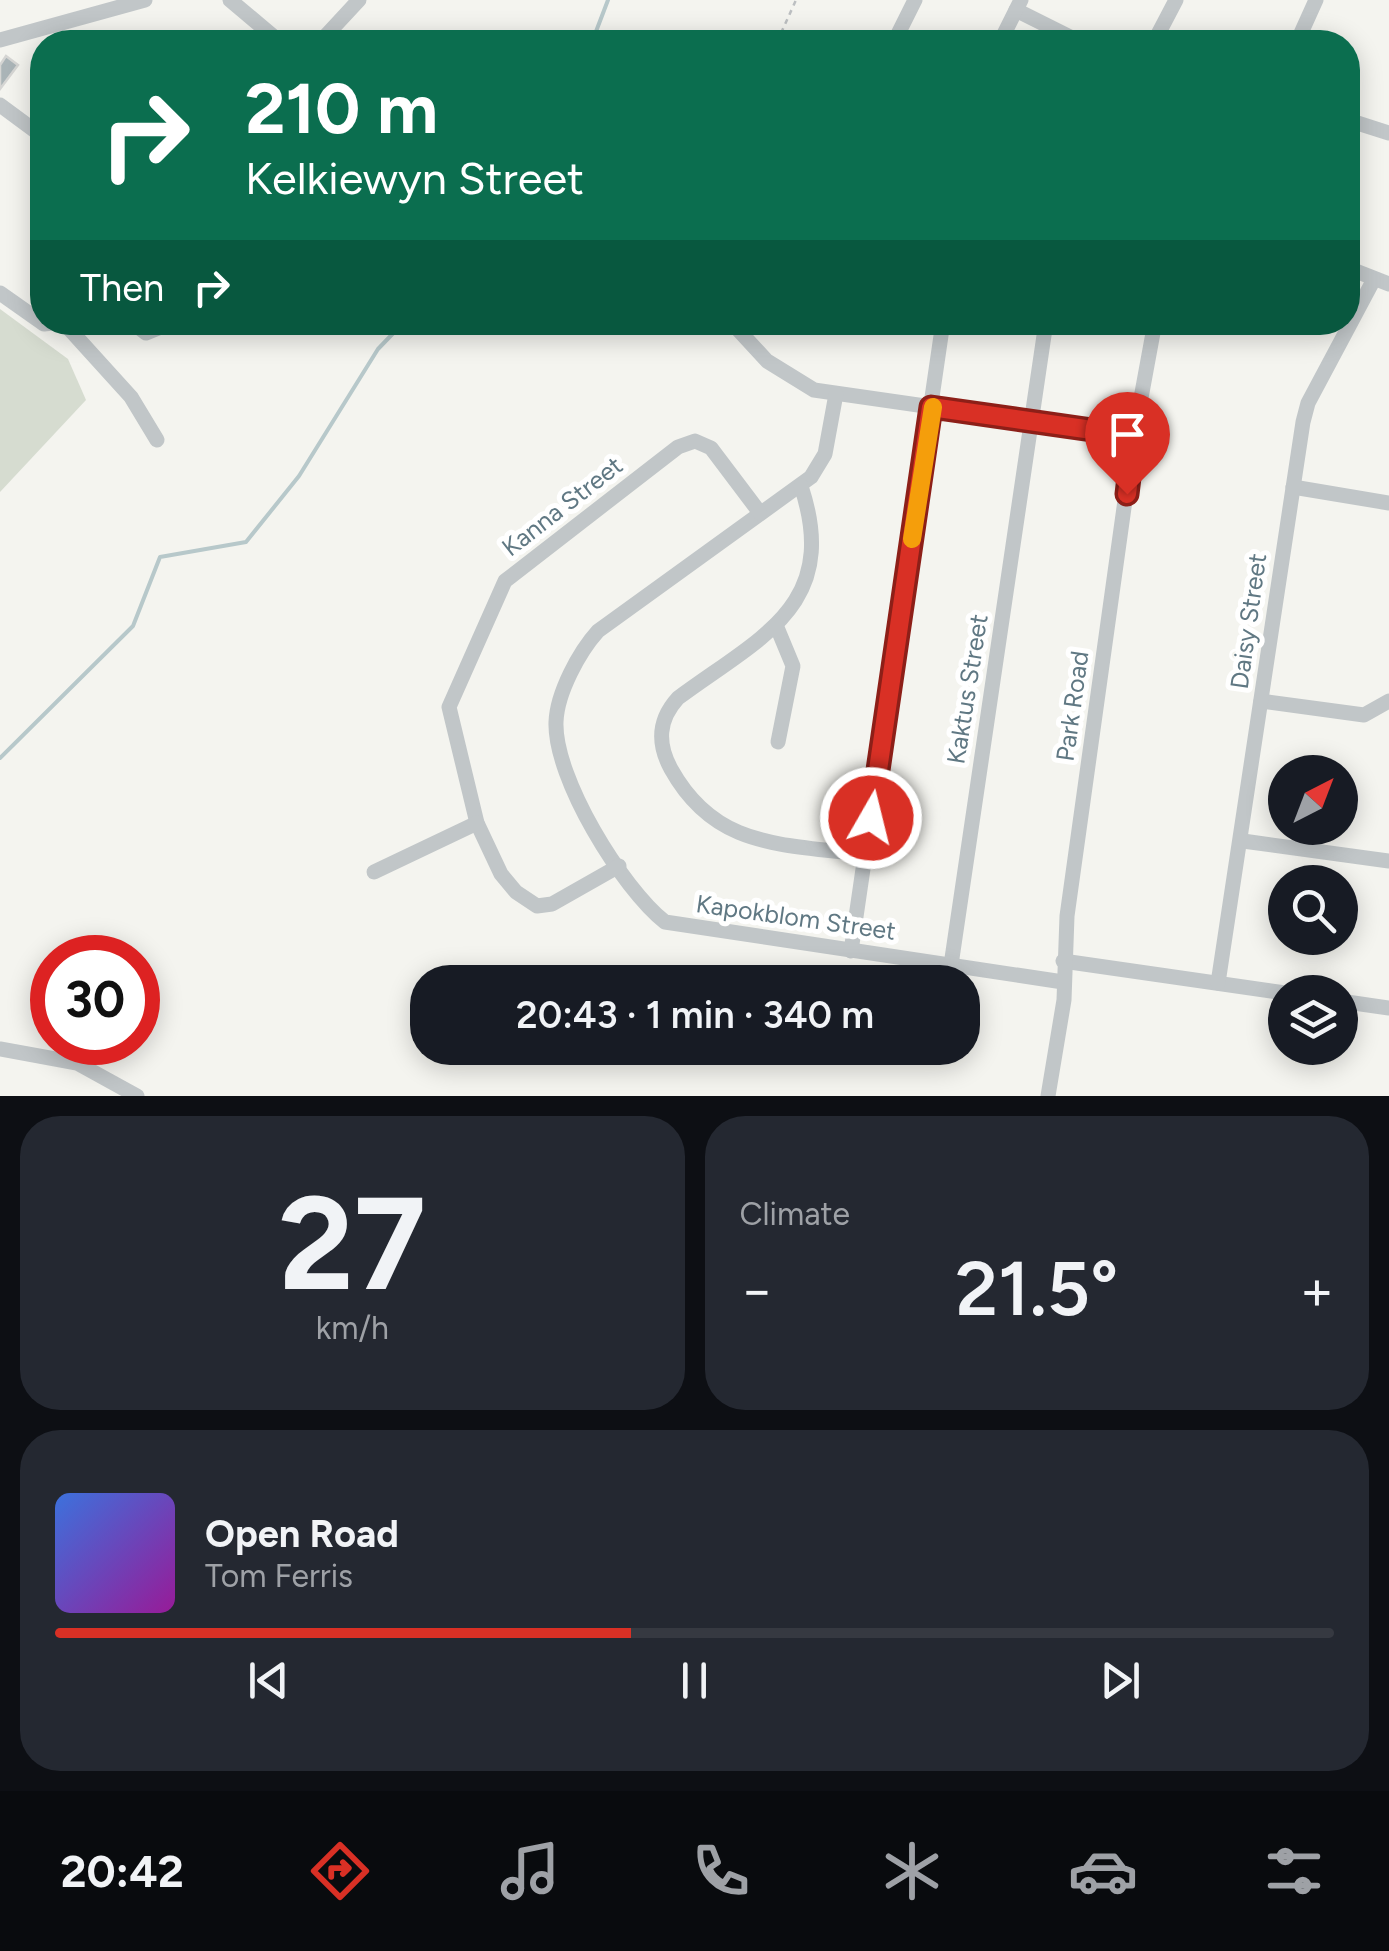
<!DOCTYPE html>
<html lang="en">
<head>
<meta charset="utf-8">
<style>
	:root { --surface:#171b24; --page:#242831; --text:#f1f3f6; --muted:#9ea1a6; --line:#363941; --accent:#d93025 }
	body { margin:0; font-family:Figtree,sans-serif; background:var(--page); color:var(--text); height:100vh; display:flex; flex-direction:column; font-size:38px; white-space:nowrap }
	* { box-sizing:border-box; margin:0 }
	p { font-size:32px; color:var(--muted) }
	.icon { flex:none; width:55px; height:55px; fill:none; stroke:currentColor; stroke-width:2; stroke-linecap:round; stroke-linejoin:round }
	.map { position:relative; height:1096px; overflow:hidden }
	.details { display:flex; flex-direction:column; gap:20px; padding:20px; background:#0d0f14; flex:1 }
	.details>* { flex:none }
	.top-card { position:absolute; left:30px; top:30px; width:1330px; height:305px; border-radius:40px; box-shadow:0 5px 25px #0003; background:#0b6e4f; color:#fff; overflow:hidden }
	.needle { width:65px; rotate:42deg }
	.controls { position:absolute; left:1268px; top:755px; display:grid; gap:20px }
	.controls a { display:grid; place-items:center; width:90px; height:90px; border-radius:50%; background:var(--surface); box-shadow:0 5px 25px #0003; font-size:50px }
	.speed { position:absolute; left:30px; top:935px; display:flex; gap:20px; font-size:50px; font-weight:700; text-align:center }
	.speed>* { display:grid; place-content:center; width:130px; height:130px; border-radius:50%; background:var(--surface); box-shadow:0 5px 25px #0003; line-height:1 }
	.speed .limit { border:15px solid #d22; background:#fff; color:#111 }
	.pin { position:absolute; display:grid; place-items:center; width:85px; height:85px; color:#fff; margin:-102px -42px; border-radius:50% 50% 50% 0; rotate:-45deg; box-shadow:0 0 10px #0007 }
	.pin .icon { rotate:45deg }
	.me { position:absolute; width:110px; margin:-55px; rotate:8deg; stroke-linejoin:round; filter:drop-shadow(0 0 8px #0008) }
	.turn { display:flex; align-items:center; gap:35px; height:210px; padding:0 50px; font-size:45px }
	.turn .icon { width:130px; height:130px; stroke-width:2.5 }
	.turn b { display:block; font-size:70px; line-height:85px }
	.then { display:flex; align-items:center; height:95px; padding:0 50px; background:#0003; gap:20px; font-size:38px }
	.big { font-size:75px; font-weight:600; line-height:1.1 }
	.details .tile { flex:1; display:flex; flex-direction:column; justify-content:center; gap:15px; min-width:0; padding:0 35px; border-radius:40px; background:var(--page) }
	.details .dial { align-items:center; gap:0 }
	.dial b { font-size:130px; line-height:1 }
	.song { display:flex; align-items:center; gap:30px }
	.cover { width:120px; height:120px; border-radius:15px; background:linear-gradient(135deg,hsl(220 70% 55%),hsl(300 70% 35%)) }
	.played { height:10px; border-radius:5px; background:linear-gradient(90deg,var(--accent) 45%,var(--line) 45%) }
	.keys { display:flex; justify-content:space-around; direction:ltr }
	.heat { display:flex; justify-content:space-between; align-items:center; font-size:55px; direction:ltr }
	.details .tiles { flex:1; display:grid; gap:20px; grid-template-columns:1fr 1fr }
	.tile:last-child { grid-column:span 2 }
	.trip { position:absolute; left:410px; top:965px; width:570px; height:100px; border-radius:40px; background:var(--surface); box-shadow:0 5px 25px #0003; font-weight:600; line-height:100px; text-align:center }
	.dock { display:flex; height:160px; justify-content:space-around; align-items:center; background:#090b0e; color:var(--muted) }
	.dock .icon { width:70px; height:70px }
	.dock .current { color:var(--accent) }
	.dock b { font-size:45px; color:var(--text) }
	.map>svg:first-child { display:block }
	.green { fill:#d6dcd0 }
	.lines { fill:none; stroke-linecap:round; stroke-linejoin:round }
	.stream { stroke:#b7c8ca; stroke-width:4 }
	.building { fill:#aab4b7; stroke:#d5d5d3; stroke-width:2.5 }
	.path { stroke:#bcbfc1; stroke-width:2.5; stroke-dasharray:5 5; stroke-linecap:butt }
	.street { stroke:#c1c6c8; stroke-width:15 }
	.route-casing { stroke:#8d1f18; stroke-width:25 }
	.route { stroke:#d93025; stroke-width:18 }
	.slow { stroke:#f59e0b; stroke-width:18 }
	.labels { text-anchor:middle; stroke-width:10; stroke-linejoin:round; paint-order:stroke }
	.street-label { font-size:25px; fill:#607883; stroke:#fff }
</style>
</head>
<body>
<div class="map">
<svg width="1389" height="1096" viewBox="0 0 1389 1096">
	<rect width="100%" height="100%" fill="#f4f4ef"/>
	<path class="green" d="M0,309L68,359L86,400L0,492Z"/>
	<g class="lines">
		<g class="stream">
			<path d="M592,42L608,0"/>
			<path d="M0,758L133,626L160,557L246,542L299,476L378,349L404,322"/>
		</g>
	</g>
	<path class="building" d="M6,56L18,65L0,89V65Z"/>
	<g class="lines">
		<path class="path" d="M777,42L796,0"/>
		<g class="street">
			<path d="M230,0L280,42"/>
			<path d="M1016,10L1080,42"/>
			<path d="M0,40L145,0"/>
			<path d="M320,42L359,0"/>
			<path d="M894,42L915,0"/>
			<path d="M1000,42L1021,0"/>
			<path d="M1154,42L1176,0"/>
			<path d="M1297,42L1316,0"/>
			<path d="M0,105L42,136"/>
			<path d="M1348,120L1389,133"/>
			<path d="M1348,268L1389,284"/>
			<path d="M0,293L44,324L61,322"/>
			<path d="M63,322L131,397L157,440"/>
			<path d="M132,322L146,333L173,322"/>
			<path d="M731,322L767,361L814,390L1134,436"/>
			<path d="M836,394L825,454L811,477L598,631C579,652 557,693 556,722C554,778 622,888 665,922L1063,982"/>
			<path d="M801,486C841,606 760,637 678,698C658,720 657,743 671,769C716,850 783,843 865,855"/>
			<path d="M1293,487L1389,503"/>
			<path d="M776,625L793,666L778,742"/>
			<path d="M1261,701L1364,715L1389,701"/>
			<path d="M1243,841L1389,861"/>
			<path d="M619,866L552,904L537,906L516,892L501,874L477,823L449,707L505,581L678,447L695,441L711,448L760,513"/>
			<path d="M374,872L477,823"/>
			<path d="M851,951L943,322"/>
			<path d="M1063,961L1285,993"/>
			<path d="M951,965L1046,322"/>
			<path d="M1218,983L1303,422L1308,403L1373,281"/>
			<path d="M1340,1001L1389,1008"/>
			<path d="M0,1049L77,1063L137,1096"/>
			<path d="M1048,1096L1064,1000L1067,916L1134,436L1155,322"/>
		</g>
	</g>
	<g class="lines">
		<g class="route-casing">
			<path id="route" d="M871,818L931,407L1134,436L1127,494"/>
		</g>
		<use href="#route" class="route"/>
		<path class="slow" d="M912,539L933,407"/>
	</g>
	<g class="labels">
		<g class="street-label">
			<text transform="translate(562 506) rotate(-38)" y="9">Kanna Street</text>
			<text transform="translate(1248 621) rotate(-82)" y="9">Daisy Street</text>
			<text transform="translate(967 689) rotate(-81)" y="9">Kaktus Street</text>
			<text transform="translate(1072 706) rotate(-82)" y="9">Park Road</text>
			<text transform="translate(796 917) rotate(8)" y="9">Kapokblom Street</text>
		</g>
	</g>
</svg>
<div class="controls">
<a><svg class="needle" viewBox="-14 -14 28 28"><path d="M0-13l5 13h-10z" fill="#e53935"/><path d="M0 13l5-13h-10z" fill="#9ea1a6"/></svg></a>
<a><svg class="icon" aria-label="search" viewBox="0 0 24 24"><circle cx="10" cy="10" r="6"/><path d="M15 15l6 6"/></svg></a>
<a><svg class="icon" aria-label="layers" viewBox="0 0 24 24"><path d="M12 4l9 5-9 5-9-5zM3 14l9 5 9-5"/></svg></a>
</div>
<div class="speed"><div class="limit">30</div></div>
<div class="pin" style="left:1127px;top:494px;background:#d93025"><svg class="icon" aria-label="arrive" viewBox="0 0 24 24"><path d="M6 21V4h12l-3 4 3 4H6"/></svg></div>
<svg class="me" style="left:871px;top:818px" viewBox="-20 -20 40 40"><circle r="17" fill="#d93025" stroke="#fff" stroke-width="3"/><path d="M0-11L8 9 0 5-8 9z" fill="#fff"/></svg>
<div class="trip">20:43 · 1 min · 340 m</div>
<div class="top-card">
<div class="turn"><svg class="icon" aria-label="right" viewBox="0 0 24 24"><path d="M7 20v-9h11M14 6l5 5-5 5"/></svg><div><b>210 m</b>Kelkiewyn Street</div></div>
<div class="then">Then<svg class="icon" aria-label="right" viewBox="0 0 24 24"><path d="M7 20v-9h11M14 6l5 5-5 5"/></svg></div>
</div>
</div>
<section class="details">
<div class="tiles">
<div class="tile dial"><b>27</b><p>km/h</p></div>
<div class="tile"><p>Climate</p>
<div class="heat"><a>−</a><b class="big">21.5°</b><a>+</a></div>
</div>
<div class="tile">
<div class="song"><i class="cover"></i><div><b>Open Road</b><p>Tom Ferris</p></div></div>
<div class="played"></div>
<div class="keys"><svg class="icon" aria-label="previous" viewBox="0 0 24 24"><path d="M18 5L8 12l10 7zM5 5v14"/></svg><svg class="icon" aria-label="pause" viewBox="0 0 24 24"><path d="M8 5v14M16 5v14"/></svg><svg class="icon" aria-label="next" viewBox="0 0 24 24"><path d="M6 5l10 7-10 7zM19 5v14"/></svg></div>
</div>
</div>
</section>
<nav class="dock">
<b>20:42</b>
<svg class="icon current" aria-label="directions" viewBox="0 0 24 24"><path d="M12 3l9 9-9 9-9-9zM9 14v-3h6M13 9l2 2-2 2"/></svg>
<svg class="icon" aria-label="music" viewBox="0 0 24 24"><path d="M9 18V5l10-2v13"/><circle cx="6" cy="18" r="3"/><circle cx="16" cy="16" r="3"/></svg>
<svg class="icon" aria-label="phone" viewBox="0 0 24 24"><path d="M5 4h4l2 5-3 2q2 4 5 5l2-3 5 2v4C11 20 4 13 5 4z"/></svg>
<svg class="icon" aria-label="climate" viewBox="0 0 24 24"><path d="M12 3v18M4 7l16 10M4 17L20 7"/></svg>
<svg class="icon" aria-label="car" viewBox="0 0 24 24"><path d="M5 17H2v-5l4-1 3-4h7l3 4 3 1v5h-3M9 17h6M6 11h13"/><circle cx="7" cy="17" r="2"/><circle cx="17" cy="17" r="2"/></svg>
<svg class="icon" aria-label="filters" viewBox="0 0 24 24"><path d="M4 7h16M4 17h16"/><circle cx="9" cy="7" r="2"/><circle cx="15" cy="17" r="2"/></svg>
</nav>
</body>
</html>
